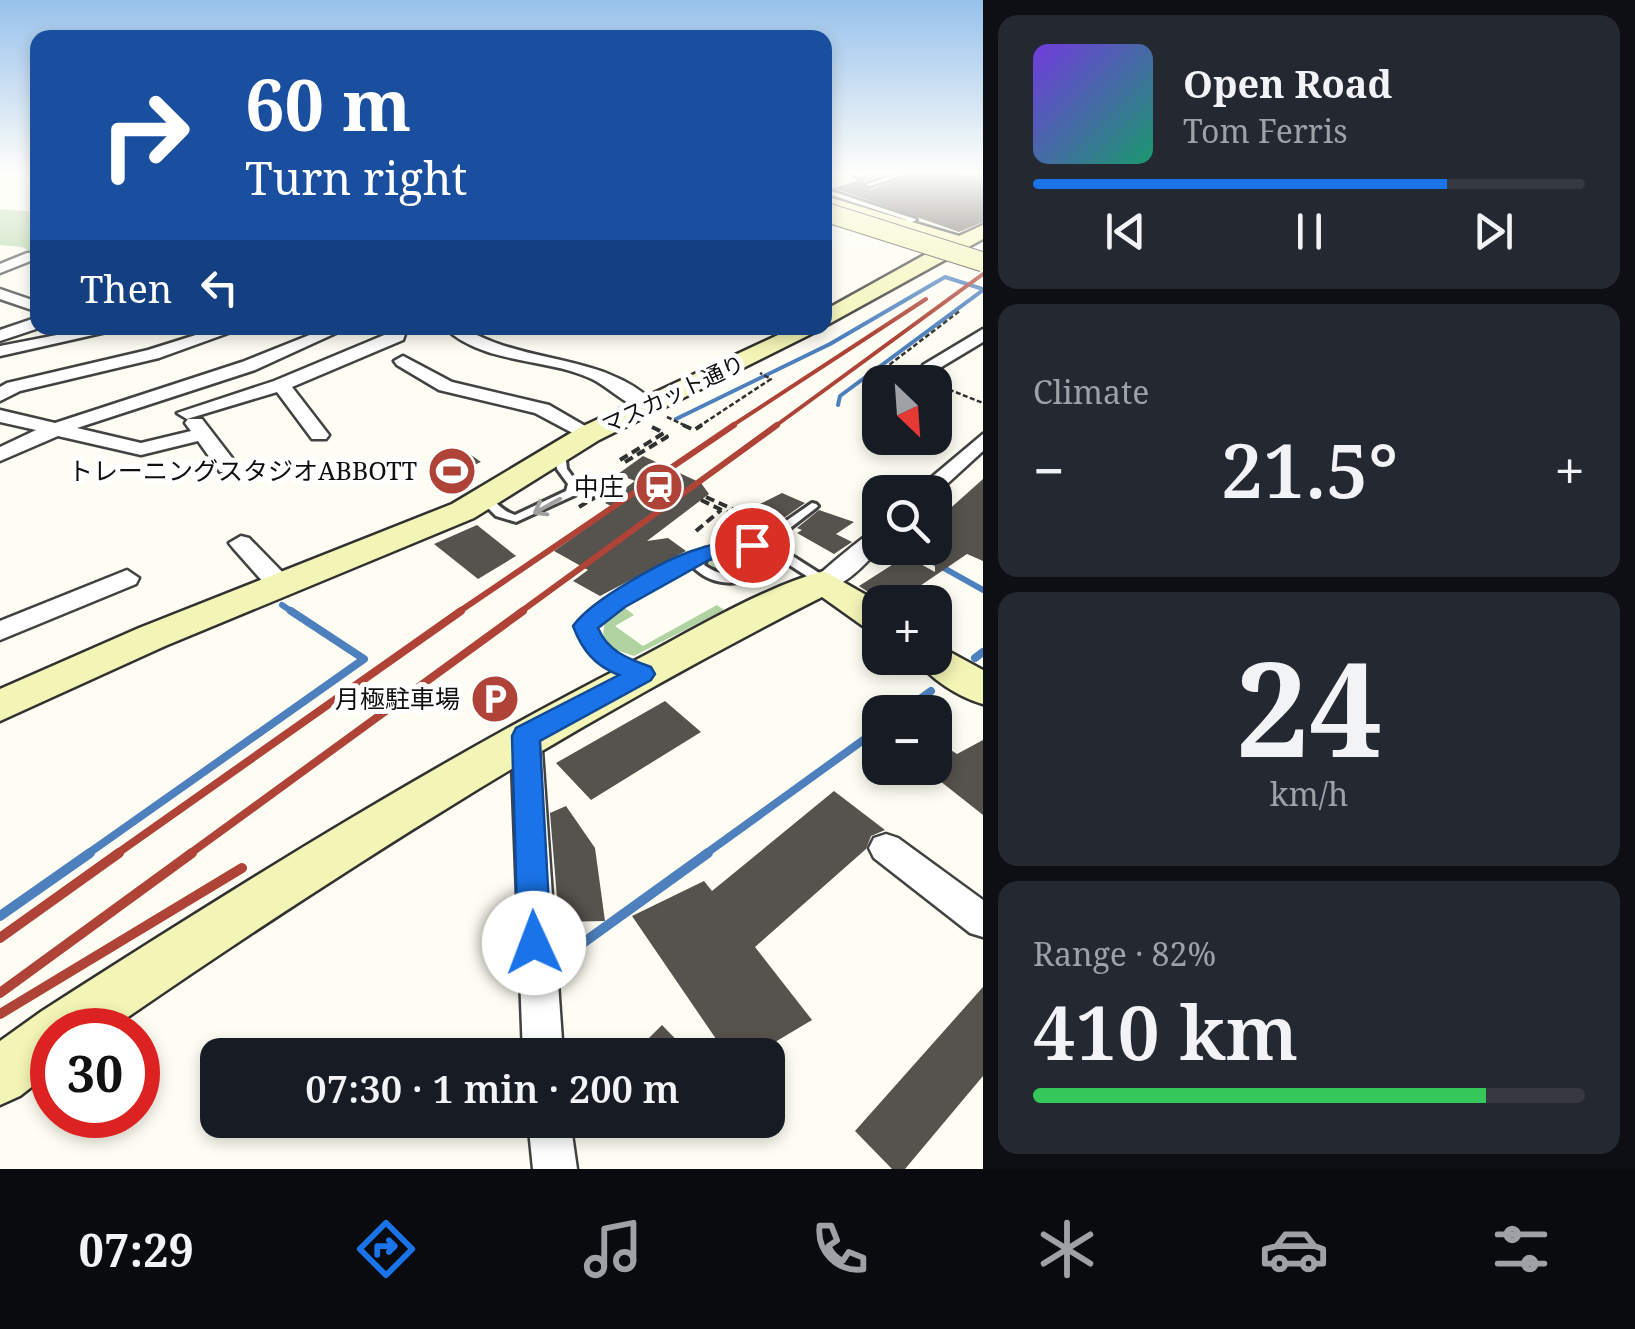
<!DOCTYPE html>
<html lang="en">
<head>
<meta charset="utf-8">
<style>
	:root { --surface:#171b24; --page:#242831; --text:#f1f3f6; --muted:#9ea1a6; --line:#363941; --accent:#1a73e8 }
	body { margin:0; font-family:"Noto Serif","Noto Sans JP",serif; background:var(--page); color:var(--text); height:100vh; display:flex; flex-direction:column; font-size:38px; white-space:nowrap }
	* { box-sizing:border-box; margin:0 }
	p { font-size:32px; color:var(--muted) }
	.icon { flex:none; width:55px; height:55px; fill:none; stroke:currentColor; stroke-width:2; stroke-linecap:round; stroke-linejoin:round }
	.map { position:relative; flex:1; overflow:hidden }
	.details { display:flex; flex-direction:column; gap:15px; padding:15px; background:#0d0f14; width:652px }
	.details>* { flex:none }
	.banner { position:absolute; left:30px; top:30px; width:802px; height:305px; border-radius:20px; box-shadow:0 5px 15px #0003; background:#1a4fa0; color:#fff; overflow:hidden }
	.needle { width:65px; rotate:155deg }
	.fabs { position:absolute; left:862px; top:365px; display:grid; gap:20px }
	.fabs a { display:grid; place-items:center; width:90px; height:90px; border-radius:20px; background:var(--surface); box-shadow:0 5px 15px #0003; font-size:50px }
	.speed { position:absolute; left:30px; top:1008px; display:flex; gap:20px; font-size:50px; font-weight:700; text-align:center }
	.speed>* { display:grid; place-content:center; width:130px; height:130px; border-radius:50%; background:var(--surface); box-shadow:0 5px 15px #0003; line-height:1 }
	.speed .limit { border:15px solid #d22; background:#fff; color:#111 }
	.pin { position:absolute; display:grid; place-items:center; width:85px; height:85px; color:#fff; margin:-42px; border:5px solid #fff; border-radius:50%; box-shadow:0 2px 10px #0007 }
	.me { position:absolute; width:110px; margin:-55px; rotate:358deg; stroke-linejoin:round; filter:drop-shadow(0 0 8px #0008) }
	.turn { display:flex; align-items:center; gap:35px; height:210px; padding:0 50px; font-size:45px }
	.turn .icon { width:130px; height:130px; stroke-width:2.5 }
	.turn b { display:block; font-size:70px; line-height:85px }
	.then { display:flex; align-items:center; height:95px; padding:0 50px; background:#0003; gap:20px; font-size:38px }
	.big { font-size:75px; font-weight:600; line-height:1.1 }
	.details .tile { flex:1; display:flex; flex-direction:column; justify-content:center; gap:15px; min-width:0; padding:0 35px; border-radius:20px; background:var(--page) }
	.details .dial { align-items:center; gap:0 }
	.dial b { font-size:130px; line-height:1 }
	.song { display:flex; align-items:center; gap:30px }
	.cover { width:120px; height:120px; border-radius:15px; background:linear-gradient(135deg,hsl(260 70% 55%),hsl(160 70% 35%)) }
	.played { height:10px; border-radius:5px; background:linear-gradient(90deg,var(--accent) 75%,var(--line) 75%) }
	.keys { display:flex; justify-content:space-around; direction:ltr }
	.heat { display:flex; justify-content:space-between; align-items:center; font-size:55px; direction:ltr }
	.charge { height:15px; border-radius:8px; background:linear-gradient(90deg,#34c759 82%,var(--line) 0) }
	.trip { position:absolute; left:200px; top:1038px; width:585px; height:100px; border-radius:20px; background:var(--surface); box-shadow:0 5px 15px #0003; font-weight:600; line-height:100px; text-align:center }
	.tabs { display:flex; height:160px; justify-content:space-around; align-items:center; background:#090b0e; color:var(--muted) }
	.tabs .icon { width:70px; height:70px }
	.tabs .selected { color:var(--accent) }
	.tabs b { font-size:45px; color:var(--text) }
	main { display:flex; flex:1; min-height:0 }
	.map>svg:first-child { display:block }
	.green { fill:#cde4c0 }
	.forest { fill:#b0d3a1 }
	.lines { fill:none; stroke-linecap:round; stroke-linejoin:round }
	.stream-far3 { stroke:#4d80bd; stroke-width:4 }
	.stream-far2 { stroke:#4d80bd; stroke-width:6 }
	.stream-far1 { stroke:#4d80bd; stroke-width:8 }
	.stream { stroke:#4d80bd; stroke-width:10 }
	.building { fill:#56524d }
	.lane-casing { stroke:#424242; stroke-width:6 }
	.street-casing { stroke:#424242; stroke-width:5 }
	.secondary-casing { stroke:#313131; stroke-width:5 }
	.path-far1 { stroke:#313131; stroke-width:2.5; stroke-dasharray:5 2.5; stroke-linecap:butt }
	.path { stroke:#313131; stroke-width:4; stroke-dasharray:9 5; stroke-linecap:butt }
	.lane { fill:#fff; fill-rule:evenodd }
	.street { fill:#fff; fill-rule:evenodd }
	.secondary { fill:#f3f5b6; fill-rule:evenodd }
	.rail-far3 { stroke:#af4337; stroke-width:4 }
	.rail-far2 { stroke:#af4337; stroke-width:6 }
	.rail-far1 { stroke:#af4337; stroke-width:8 }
	.rail { stroke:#af4337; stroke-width:10 }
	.secondary-bridge-casing { stroke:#313131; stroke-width:21; stroke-linecap:butt }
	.secondary-bridge { stroke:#f3f5b6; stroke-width:19 }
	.oneway { stroke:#9f9f9f }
	.route { fill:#1a73e8; stroke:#114b97; stroke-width:2.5 }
	.labels { text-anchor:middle; stroke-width:10; stroke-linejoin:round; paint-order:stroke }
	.far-street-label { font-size:22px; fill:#0f0f0f; stroke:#fff }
	.poi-label { font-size:25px; fill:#0f0f0f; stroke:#fff; text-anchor:end }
</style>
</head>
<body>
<main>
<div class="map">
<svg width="983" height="1169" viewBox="0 0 983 1169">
	<rect width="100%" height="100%" fill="#fdfdf3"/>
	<path class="green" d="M752,550L760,552L766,561L722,575L707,565L710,559Z"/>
	<g class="forest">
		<path d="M0,209L37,212V255L22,247L0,245Z"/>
		<path d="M620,604L634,615L615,626L643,646L717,605L724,610L634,656L613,649L603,635L605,620Z"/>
	</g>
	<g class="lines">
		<g class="stream-far3">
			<path d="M838,405L840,396L983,290"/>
			<path d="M676,419L830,344L945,277L983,289"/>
		</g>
		<g class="stream-far2">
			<path d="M908,548L983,590"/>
			<path d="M282,605L294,613"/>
		</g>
		<g class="stream-far1">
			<path d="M975,658L983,652"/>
			<path d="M902,712L931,691"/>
			<path d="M86,855L364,659L291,611"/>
			<path d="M704,855L880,728"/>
		</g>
		<g class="stream">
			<path d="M0,916L90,853"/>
			<path d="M551,966L708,853"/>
		</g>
	</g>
	<g class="building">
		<path d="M882,173H888L864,181L862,187L871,190L912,173H961L983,178V222L959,232L834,188Z"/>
		<path d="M461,448L481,462L451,475L431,461Z"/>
		<path d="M643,456L701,483L709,494L647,541L668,538L686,551L600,596L573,581L588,570L554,551L615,508L605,503L635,481L618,474Z"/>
		<path d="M983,479V561L967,554L911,592L929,602H883L859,586L906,556L935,572V522Z"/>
		<path d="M782,493L805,503L781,520L754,507Z"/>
		<path d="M819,510L854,522L836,534L852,542L834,554L797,533L802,530L797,528Z"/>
		<path d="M477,525L516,556L478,579L434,544Z"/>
		<path d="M665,701L701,732L591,800L556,763Z"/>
		<path d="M935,740L957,754L983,740V815L935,777Z"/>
		<path d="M834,791L885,830L871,836L866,849L755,947L812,1020L753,1055H727L632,916L704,881L712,891Z"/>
		<path d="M566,806L595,848L605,921L559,922L550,813Z"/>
		<path d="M983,987V1076L905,1169H892L855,1131Z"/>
		<path d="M662,1025L691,1055H632Z"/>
	</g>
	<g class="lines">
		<g class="lane-casing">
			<g id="lane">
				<path d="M899,173H908L870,186L865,185Z"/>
				<path d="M979,173H983V175L980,174Z"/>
				<path d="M825,189L915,219L916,220L904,226H900V224L907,220L825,193Z"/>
				<path d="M560,449L565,452L567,469L578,484L575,495L516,522L496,516L478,498L484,495C497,500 499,510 515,515L566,491L568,484L557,469L555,452Z"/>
				<path d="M812,503L816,504L818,506L816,508L768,545L794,557L827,578L829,581L827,584H819L777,557L779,567L777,570C748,583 717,592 692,566L694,561L647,587L592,627C602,649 618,659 640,667L642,671L640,675C611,676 589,650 578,626L580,623L617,595L659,569L704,549L731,542H756ZM753,549L764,551L767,565C744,575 725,580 704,565L708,556C723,551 737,549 753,549Z"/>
			</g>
		</g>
		<g class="street-casing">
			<g id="street">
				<path d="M853,173H868L858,178Z"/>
				<path d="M27,253H37L38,258L0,273V264Z"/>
				<path d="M0,289L38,302V312L0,299Z"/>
				<path d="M38,317L39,328L0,341V330Z"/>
				<path d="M93,328H124L0,356V346Z"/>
				<path d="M218,328H242L159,358L20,391L0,401V387L7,383L148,350Z"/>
				<path d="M315,328H334L338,332L255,370L77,428L141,443L191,431L185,423L188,419H202L239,467L236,472H220L198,441L141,455L58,436L0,461V447L36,430L0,422V410L55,423L242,362L317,332Z"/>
				<path d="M391,328H407L403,340L292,387L329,435L326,439H312L277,392L187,419L177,413L274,381L389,333Z"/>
				<path d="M445,328C466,327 477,336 496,343C550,363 614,361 657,405L654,409C632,413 611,388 592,379C546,357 484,365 445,328Z"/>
				<path d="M983,329V342L938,369L923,365Z"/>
				<path d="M403,356L452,382L549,405L599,434L596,438H582L535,413L439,390L397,365L394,361Z"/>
				<path d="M983,434V451L935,495L914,492Z"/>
				<path d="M880,527V548C865,564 840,594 815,588L812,582C818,574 872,529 880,527Z"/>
				<path d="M241,536L249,538L291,581L295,587L291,593H273L233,548L229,543Z"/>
				<path d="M127,570L139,578L136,584L0,640V621Z"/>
				<path d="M526,725L537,728L541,736L563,1055H523L511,736L515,728Z"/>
				<path d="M886,834L898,838L983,900V937L970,933L874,858L869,848L874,838Z"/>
				<path d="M528,1120H570L577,1169H533Z"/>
			</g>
		</g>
		<g class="secondary-casing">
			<g id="secondary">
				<path d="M825,196L959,236L983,225V239L825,326V310L944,244L825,207Z"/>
				<path d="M793,328H823L599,440L474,518L165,646L0,721V689L139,628L452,504L579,428Z"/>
				<path d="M824,571L880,603V632L867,629L822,597C573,723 338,872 109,1030H52V1071L20,1096L0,1105V1041L42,1011C234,888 428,766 632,662C690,632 761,588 824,571Z"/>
				<path d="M935,644L983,670V704C960,698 928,678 916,658H935Z"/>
			</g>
		</g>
		<g class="path-far1">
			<path d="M930,382L889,365L961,310"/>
			<path d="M935,384L983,403"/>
			<path d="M667,417L688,427"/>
			<path d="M698,427L771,379L760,373"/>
		</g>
		<g class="path">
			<path d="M683,425L694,430L702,425"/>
			<path d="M620,460L664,433L652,427"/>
			<path d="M625,462L667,437L664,433"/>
			<path d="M706,497L759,521V527"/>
			<path d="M701,500L757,527"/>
			<path d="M579,507L626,479"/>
			<path d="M696,531L721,510"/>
		</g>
		<use href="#lane" class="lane"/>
		<use href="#street" class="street"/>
		<use href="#secondary" class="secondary"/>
		<g class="rail-far3">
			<path d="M730,427L926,299"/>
			<path d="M774,427L983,274"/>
		</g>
		<g class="rail-far2">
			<path d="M457,613L734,425"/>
			<path d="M519,613L777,425"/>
		</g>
		<g class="rail-far1">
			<path d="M115,855L461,611"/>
			<path d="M188,855L523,611"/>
		</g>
		<g class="rail">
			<path d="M0,938L119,853"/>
			<path d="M0,993L192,853"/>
			<path d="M0,1014L242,868"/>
		</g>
		<g class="secondary-bridge-casing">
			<path id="secondary-bridge" d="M825,212L983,262"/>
		</g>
		<use href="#secondary-bridge" class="secondary-bridge"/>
	</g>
	<defs><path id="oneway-shaft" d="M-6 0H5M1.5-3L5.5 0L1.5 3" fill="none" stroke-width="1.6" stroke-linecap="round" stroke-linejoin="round" transform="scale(2.5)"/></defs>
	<use class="oneway" href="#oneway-shaft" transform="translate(547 506) rotate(151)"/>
	<linearGradient id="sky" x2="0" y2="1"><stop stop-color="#97c1eb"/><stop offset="0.51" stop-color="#fefefa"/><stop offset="1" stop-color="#fefefa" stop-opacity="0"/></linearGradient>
	<rect width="983" height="337" fill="url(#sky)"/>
	<path class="route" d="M752,538L763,545L760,550L709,560L625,607L598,628C608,652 629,659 651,667L655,674L651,680L540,741L551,943L546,954L534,959L523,954L518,943L512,736L516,728L619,675C595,666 582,650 573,626C591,600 667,558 698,549C715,543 734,542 752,538Z"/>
	<defs>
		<g id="stadium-disc" transform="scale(2.5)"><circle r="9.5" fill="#af4337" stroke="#fff"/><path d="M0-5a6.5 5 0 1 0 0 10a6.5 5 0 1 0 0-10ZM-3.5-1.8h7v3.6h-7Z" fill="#fff"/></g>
		<g id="station-disc" transform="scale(2.5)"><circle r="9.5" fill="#af4337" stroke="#fff"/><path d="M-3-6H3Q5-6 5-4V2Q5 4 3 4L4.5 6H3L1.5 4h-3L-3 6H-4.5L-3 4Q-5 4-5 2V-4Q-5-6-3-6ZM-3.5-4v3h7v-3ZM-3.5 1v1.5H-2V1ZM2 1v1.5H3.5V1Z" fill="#fff"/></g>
		<g id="parking-disc" transform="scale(2.5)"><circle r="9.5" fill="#af4337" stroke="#fff"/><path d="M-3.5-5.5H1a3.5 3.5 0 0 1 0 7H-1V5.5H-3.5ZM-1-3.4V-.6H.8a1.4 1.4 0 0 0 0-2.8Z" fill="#fff"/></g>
	</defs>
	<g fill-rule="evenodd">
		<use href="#stadium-disc" x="452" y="471"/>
		<use href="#station-disc" x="659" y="487"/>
		<use href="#parking-disc" x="495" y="699"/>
	</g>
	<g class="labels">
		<g class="far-street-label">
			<text transform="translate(673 394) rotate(-25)" y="8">マスカット通り</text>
		</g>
		<g class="poi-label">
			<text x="417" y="480">トレーニングスタジオABBOTT</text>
			<text x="624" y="496">中庄</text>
			<text x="460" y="708">月極駐車場</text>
		</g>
	</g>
</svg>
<div class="fabs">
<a><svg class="needle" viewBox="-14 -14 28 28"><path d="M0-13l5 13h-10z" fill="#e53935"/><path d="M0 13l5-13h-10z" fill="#9ea1a6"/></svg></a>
<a><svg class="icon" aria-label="search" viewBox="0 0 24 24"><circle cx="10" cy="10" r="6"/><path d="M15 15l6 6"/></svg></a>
<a>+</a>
<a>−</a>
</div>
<div class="speed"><div class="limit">30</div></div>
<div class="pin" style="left:752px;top:545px;background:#d93025"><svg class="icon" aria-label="arrive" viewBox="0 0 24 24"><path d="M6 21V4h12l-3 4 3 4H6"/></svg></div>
<svg class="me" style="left:534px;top:943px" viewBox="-20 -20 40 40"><circle r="19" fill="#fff"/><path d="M0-13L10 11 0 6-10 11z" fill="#1a73e8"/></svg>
<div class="trip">07:30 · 1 min · 200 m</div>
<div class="banner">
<div class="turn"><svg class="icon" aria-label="right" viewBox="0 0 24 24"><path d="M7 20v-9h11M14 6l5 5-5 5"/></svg><div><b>60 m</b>Turn right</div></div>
<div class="then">Then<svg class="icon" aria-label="left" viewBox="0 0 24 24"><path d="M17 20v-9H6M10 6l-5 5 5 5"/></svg></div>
</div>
</div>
<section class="details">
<div class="tile">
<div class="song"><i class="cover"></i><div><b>Open Road</b><p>Tom Ferris</p></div></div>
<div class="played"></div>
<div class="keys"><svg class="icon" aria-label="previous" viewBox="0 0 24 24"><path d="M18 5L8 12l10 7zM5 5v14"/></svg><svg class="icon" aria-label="pause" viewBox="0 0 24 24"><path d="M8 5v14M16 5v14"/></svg><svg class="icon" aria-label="next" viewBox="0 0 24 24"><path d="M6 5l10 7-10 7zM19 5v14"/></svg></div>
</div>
<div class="tile"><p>Climate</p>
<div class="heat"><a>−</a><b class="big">21.5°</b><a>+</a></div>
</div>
<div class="tile dial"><b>24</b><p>km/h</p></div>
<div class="tile"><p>Range · 82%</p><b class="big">410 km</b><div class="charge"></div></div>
</section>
</main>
<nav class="tabs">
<b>07:29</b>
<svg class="icon selected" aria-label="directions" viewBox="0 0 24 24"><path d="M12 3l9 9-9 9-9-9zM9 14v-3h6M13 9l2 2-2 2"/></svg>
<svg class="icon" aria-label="music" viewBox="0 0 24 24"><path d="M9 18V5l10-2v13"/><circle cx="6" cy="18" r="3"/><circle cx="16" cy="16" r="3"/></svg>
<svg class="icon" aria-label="phone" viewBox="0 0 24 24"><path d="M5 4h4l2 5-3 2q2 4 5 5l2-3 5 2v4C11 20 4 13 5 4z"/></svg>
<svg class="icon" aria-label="climate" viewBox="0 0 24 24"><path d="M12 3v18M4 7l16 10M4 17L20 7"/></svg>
<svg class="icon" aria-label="car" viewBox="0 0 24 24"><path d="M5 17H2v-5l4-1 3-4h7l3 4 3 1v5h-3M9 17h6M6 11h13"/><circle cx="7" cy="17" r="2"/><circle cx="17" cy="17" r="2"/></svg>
<svg class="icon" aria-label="filters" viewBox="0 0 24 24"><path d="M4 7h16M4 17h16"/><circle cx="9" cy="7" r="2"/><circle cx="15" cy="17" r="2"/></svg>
</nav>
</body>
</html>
